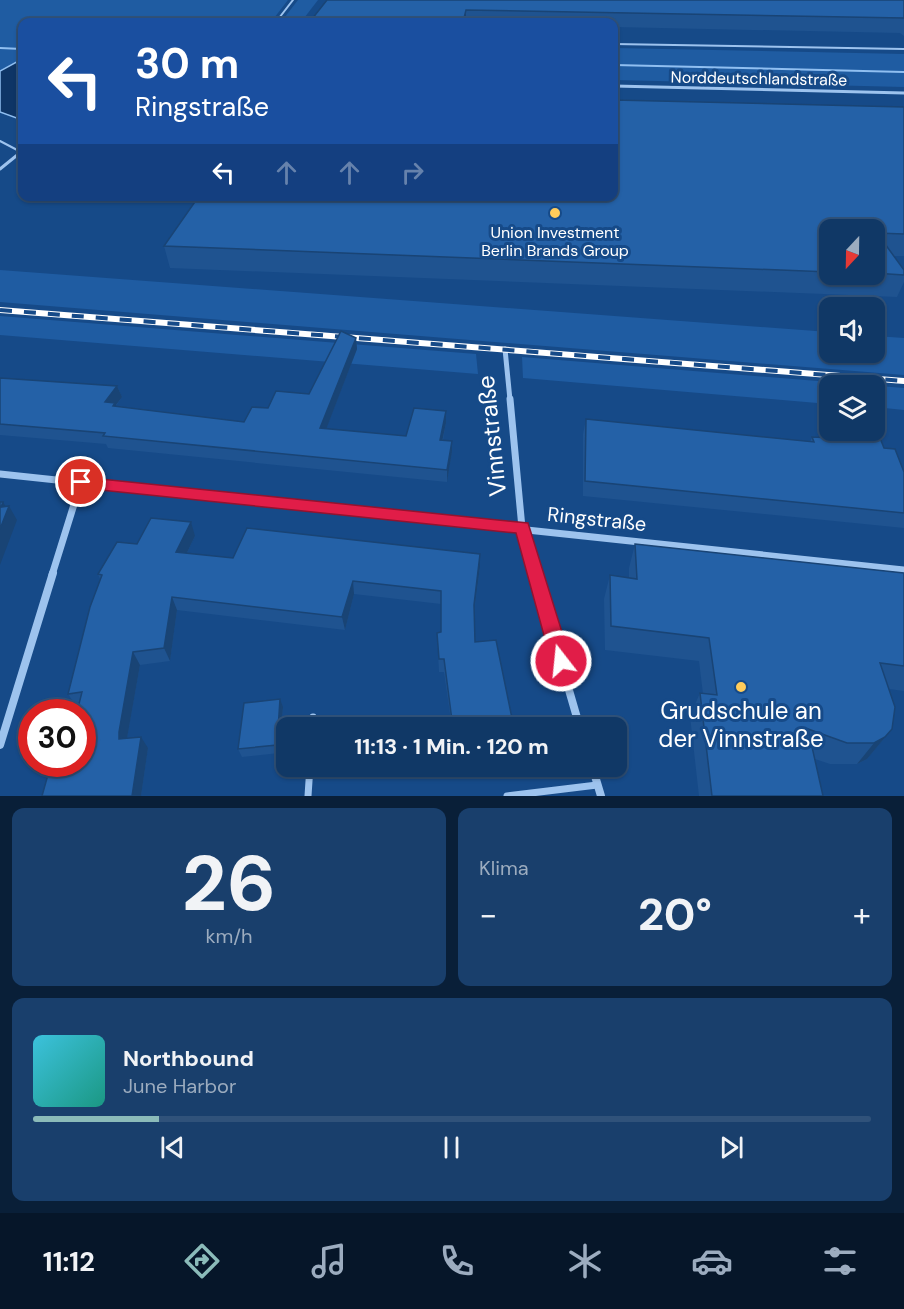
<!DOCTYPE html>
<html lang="de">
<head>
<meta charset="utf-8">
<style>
	:root { --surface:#103866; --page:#193f6c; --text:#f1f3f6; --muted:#9cacbf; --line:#30527a; --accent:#8bbbb9 }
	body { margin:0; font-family:"DM Sans",sans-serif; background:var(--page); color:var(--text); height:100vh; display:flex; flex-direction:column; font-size:22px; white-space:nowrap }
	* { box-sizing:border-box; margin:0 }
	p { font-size:20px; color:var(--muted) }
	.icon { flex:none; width:33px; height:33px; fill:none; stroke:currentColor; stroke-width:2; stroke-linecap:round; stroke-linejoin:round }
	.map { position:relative; height:796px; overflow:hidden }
	.side { display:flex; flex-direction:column; gap:12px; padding:12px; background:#091f38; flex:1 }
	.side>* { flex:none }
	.banner { position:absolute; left:18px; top:18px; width:600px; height:183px; border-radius:12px; box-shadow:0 2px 4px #0004,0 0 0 2px var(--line); background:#1a4fa0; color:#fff; overflow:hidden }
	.needle { width:39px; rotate:202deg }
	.fabs { position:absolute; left:819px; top:219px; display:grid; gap:12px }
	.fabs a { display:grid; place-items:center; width:66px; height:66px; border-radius:12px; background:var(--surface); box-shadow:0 2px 4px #0004,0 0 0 2px var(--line); font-size:30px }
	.speed { position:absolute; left:18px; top:699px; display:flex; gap:12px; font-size:30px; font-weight:700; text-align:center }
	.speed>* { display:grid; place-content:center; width:78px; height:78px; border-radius:50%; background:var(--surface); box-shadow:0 2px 4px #0004,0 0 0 2px var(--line); line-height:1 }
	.speed .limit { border:9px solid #d22; background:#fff; color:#111 }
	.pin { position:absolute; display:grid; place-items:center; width:51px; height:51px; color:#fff; margin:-26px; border:3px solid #fff; border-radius:50%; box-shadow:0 2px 6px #0007 }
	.me { position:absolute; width:66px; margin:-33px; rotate:344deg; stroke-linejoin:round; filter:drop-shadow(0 0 4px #0008) }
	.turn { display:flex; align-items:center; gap:21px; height:126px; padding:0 18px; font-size:27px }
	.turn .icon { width:78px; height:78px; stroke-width:2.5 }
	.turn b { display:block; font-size:42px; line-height:51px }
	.lanes { display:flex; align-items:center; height:57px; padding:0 18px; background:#0003; justify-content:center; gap:30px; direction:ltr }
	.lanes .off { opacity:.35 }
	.big { font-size:45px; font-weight:700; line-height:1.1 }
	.side .card { flex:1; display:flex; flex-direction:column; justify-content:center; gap:9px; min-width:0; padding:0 21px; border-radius:12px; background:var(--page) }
	.side .dial { align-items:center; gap:0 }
	.dial b { font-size:78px; line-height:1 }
	.song { display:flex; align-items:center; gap:18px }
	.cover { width:72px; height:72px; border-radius:9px; background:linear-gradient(135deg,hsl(190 70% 55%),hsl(170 70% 35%)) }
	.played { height:6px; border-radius:3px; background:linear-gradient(90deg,var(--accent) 15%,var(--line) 15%) }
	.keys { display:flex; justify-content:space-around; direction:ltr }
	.heat { display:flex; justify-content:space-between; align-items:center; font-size:33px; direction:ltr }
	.side .tiles { flex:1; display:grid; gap:12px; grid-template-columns:1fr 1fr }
	.card:last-child { grid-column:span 2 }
	.trip { position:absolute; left:276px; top:717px; width:351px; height:60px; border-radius:12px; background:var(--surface); box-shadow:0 2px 4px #0004,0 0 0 2px var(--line); font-weight:700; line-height:60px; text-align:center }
	.tabs { display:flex; height:96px; justify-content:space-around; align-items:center; background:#061629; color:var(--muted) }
	.tabs .icon { width:42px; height:42px }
	.tabs .selected { color:var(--accent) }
	.tabs b { font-size:27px; color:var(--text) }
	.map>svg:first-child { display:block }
	.green { fill:#1f5ca2 }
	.water { fill:#0e3566; stroke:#90bff1; stroke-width:1.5 }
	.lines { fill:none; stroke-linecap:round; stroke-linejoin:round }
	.stream { fill:#90bff1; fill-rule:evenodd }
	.lane-far2 { stroke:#9dc3ee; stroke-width:2 }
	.lane-far1 { stroke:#9dc3ee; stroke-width:3 }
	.lane { stroke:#9dc3ee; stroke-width:7 }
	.street-far3 { stroke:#9dc3ee; stroke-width:3 }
	.street-far2 { stroke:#9dc3ee; stroke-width:5 }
	.street-far1 { stroke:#9dc3ee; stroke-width:7 }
	.street { stroke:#9dc3ee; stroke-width:8 }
	.rail-casing { stroke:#fff; stroke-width:6 }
	.rail { stroke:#164a88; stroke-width:4; stroke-dasharray:12; stroke-linecap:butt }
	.wall { fill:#1f5390; fill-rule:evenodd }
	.shaded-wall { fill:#194475 }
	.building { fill:#2461a7; stroke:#194475; stroke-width:1.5 }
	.route { fill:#e11d48; stroke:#92132f; stroke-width:1.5 }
	.poi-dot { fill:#ffcc5b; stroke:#164a88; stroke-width:2 }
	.labels { text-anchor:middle; stroke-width:6; stroke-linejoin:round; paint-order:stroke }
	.far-street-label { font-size:16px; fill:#fff; stroke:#164a88 }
	.far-poi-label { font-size:16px; fill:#fff; stroke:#164a88 }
	.street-label { font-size:20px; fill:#fff; stroke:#164a88 }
	.near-street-label { font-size:24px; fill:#fff; stroke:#164a88 }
	.near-poi-label { font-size:24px; fill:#fff; stroke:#164a88 }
</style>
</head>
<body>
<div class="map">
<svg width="904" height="796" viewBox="0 0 904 796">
	<rect width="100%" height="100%" fill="#164a88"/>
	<g class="green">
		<path d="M0,0H288L271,22H22V59L0,71Z"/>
		<path d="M298,0H318L301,22H281Z"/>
		<path d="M614,48L904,54V87L614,80Z"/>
		<path d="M0,270L829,332L830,352H874L875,336L904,338V375L0,302Z"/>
		<path d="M0,316L476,354L478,374L0,335Z"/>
		<path d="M522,357L904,388V410L875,407L874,386H830L829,404L523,378Z"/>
	</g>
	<path class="water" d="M22,59V120L0,112V71Z"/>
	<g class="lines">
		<g class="stream">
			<path d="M0,47L22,48V50L0,49Z"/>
			<path d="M614,64L904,71V73L614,66Z"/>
		</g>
		<g class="lane-far2">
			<path d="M276,22L293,0"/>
			<path d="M614,44L904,49"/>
			<path d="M0,141L21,152L19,154"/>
		</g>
		<path class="lane-far1" d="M0,169L21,152"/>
		<g class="lane">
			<path d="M312,728L313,717"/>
			<path d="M308,796L310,766"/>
			<path d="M507,796L597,785"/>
		</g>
		<path class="street-far3" d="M614,86L904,93"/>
		<path class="street-far2" d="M505,349L510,400"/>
		<g class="street-far1">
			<path d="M510,399L522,528L536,575"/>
			<path d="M0,474L904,570"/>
			<path d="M52,575L81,482"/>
		</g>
		<g class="street">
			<path d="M535,573L580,728"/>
			<path d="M0,745L53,573"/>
			<path d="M592,766L601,796"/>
		</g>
		<g class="rail-casing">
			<path id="rail" d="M0,310L904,381"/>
		</g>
		<use href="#rail" class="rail"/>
	</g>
	<g class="wall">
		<path d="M327,0H904V36L900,33L614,27V22H313L312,19Z"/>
		<path d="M904,107V256H894L904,270V282L897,297L170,268L164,246ZM830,230H874V274H830Z"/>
		<path d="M356,338L357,349L326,429L406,436L446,411V423L443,440L452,452L447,482L108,448L106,444L0,435V378L117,386L122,397L116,406L244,422L268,408L309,394Z"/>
		<path d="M586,419L810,442L812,437L825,438L829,428L830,430H850L884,448L904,472V528L583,496V434Z"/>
		<path d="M195,536L187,553L233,558L480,554V567L474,613L475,642L514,728H452L444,672H439L437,633L441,632V604L354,594L345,630L177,610L170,661L140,665L127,738L148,748L141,796L82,764L79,706H76L68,694L100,579L98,574L137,544Z"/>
		<path d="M635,544L904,573V691L889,689L892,729L867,759L857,764H830L815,759L823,796H699L690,716L700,693L703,694L699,661L605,650L604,599L610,575L629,578V568Z"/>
		<path d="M283,707L279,753L242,757L238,749Z"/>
		<path d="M457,766H477L458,769Z"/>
	</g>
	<g class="shaded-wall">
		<path d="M466,10V22H463Z"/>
		<path d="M356,338L357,349L322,440L320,428Z"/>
		<path d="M117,386L122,397L116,405L120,415L105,402Z"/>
		<path d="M446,411V423L440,451V440Z"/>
		<path d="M452,441V452L447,482V470Z"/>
		<path d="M3,502L8,510L9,506L17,520L0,565V529L1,507Z"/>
		<path d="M191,522L195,536L181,565L176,552Z"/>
		<path d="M480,554V567L473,618L474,605Z"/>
		<path d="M353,581L354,594L345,630L342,617Z"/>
		<path d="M172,597L177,610L170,661L164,648Z"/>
		<path d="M133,652L140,665L126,744L119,739V732Z"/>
		<path d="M280,699L283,707L279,753L277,745Z"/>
		<path d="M892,729L867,759L857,764L874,743Z"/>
		<path d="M141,737L148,748L141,796H132Z"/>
	</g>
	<g class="building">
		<path d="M327,0H904V18L466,10L463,22L312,19Z"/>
		<path d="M614,100L904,107V234L877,233L904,270V275L874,273V230H830V272L164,246L199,196H614Z"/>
		<path d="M341,331L356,338L320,428L406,436L414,408L446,411L440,440L452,441L447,470L103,436L105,433L0,424V378L117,386L105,402L115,403L113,406L244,422L252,407L268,408L276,391L309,394Z"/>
		<path d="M586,419L814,442L812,437L833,438L830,430H850L878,433L884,448L895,449L904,472V513L585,481Z"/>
		<path d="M0,502H3L1,507L9,506L0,529Z"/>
		<path d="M151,518L191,522L176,552L233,558L247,528L480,554L474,605L475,642L496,640L514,728H453L444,659H439L437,633L441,632V591L353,581L342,617L172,597L164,648L133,652L119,732V739L141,737L132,796H42L51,764H82V712H77L82,692L68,694L90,607L102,575L98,574L117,542L137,544Z"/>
		<path d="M635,544L904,573V666L880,663L895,707L892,729L885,737L874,743H847L808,729L823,796H712L700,693L717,695L709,638L611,626L610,575L637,579Z"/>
		<path d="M280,699L277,745L238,749L244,703Z"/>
	</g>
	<path class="route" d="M81,477L528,523L571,661L568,667L561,670L554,667L551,661L516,533L81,488L73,482Z"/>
	<g class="poi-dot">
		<circle cx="555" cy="213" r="6"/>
		<circle cx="741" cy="687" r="6"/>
	</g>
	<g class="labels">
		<g class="far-street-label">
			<text transform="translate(759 78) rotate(1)" y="6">Norddeutschlandstraße</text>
		</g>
		<g class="far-poi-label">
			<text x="555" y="238">Union Investment<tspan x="555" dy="18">Berlin Brands Group</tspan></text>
		</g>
		<g class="street-label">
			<text transform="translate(597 519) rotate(6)" y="7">Ringstraße</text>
		</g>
		<g class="near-street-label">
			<text transform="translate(492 436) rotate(-96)" y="8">Vinnstraße</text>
		</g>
		<g class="near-poi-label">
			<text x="741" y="719">Grudschule an<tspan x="741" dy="28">der Vinnstraße</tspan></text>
		</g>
	</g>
</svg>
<div class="fabs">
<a><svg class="needle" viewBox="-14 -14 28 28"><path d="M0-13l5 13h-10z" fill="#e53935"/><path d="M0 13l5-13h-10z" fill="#9cacbf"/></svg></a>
<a><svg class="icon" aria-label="sound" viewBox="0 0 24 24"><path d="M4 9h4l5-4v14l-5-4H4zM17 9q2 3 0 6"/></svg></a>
<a><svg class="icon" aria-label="layers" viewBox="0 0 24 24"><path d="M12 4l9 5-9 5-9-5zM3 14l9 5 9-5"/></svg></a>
</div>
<div class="speed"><div class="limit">30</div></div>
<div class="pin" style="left:81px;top:482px;background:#d93025"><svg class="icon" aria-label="arrive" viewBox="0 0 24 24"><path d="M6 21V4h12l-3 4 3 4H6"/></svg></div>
<svg class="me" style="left:561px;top:661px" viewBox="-20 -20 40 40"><circle r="17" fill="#e11d48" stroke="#fff" stroke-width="3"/><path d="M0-11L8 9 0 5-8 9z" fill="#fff"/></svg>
<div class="trip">11:13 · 1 Min. · 120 m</div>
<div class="banner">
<div class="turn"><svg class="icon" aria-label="left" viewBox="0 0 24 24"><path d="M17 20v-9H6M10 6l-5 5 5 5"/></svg><div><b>30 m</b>Ringstraße</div></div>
<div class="lanes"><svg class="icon" aria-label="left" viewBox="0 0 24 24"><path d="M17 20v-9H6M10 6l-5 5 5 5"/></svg><svg class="icon off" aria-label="ahead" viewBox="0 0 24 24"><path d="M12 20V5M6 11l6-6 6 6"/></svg><svg class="icon off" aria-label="ahead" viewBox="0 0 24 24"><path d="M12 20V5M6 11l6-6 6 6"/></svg><svg class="icon off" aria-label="right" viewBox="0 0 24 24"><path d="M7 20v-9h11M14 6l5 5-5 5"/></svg></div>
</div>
</div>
<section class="side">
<div class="tiles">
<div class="card dial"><b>26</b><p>km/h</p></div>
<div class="card"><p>Klima</p>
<div class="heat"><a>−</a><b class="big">20°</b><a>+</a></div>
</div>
<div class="card">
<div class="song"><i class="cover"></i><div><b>Northbound</b><p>June Harbor</p></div></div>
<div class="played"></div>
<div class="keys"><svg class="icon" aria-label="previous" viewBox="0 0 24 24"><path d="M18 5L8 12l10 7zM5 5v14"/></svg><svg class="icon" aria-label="pause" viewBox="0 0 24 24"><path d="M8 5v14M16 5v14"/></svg><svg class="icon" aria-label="next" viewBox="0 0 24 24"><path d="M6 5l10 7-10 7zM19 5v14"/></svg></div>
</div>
</div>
</section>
<nav class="tabs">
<b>11:12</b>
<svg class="icon selected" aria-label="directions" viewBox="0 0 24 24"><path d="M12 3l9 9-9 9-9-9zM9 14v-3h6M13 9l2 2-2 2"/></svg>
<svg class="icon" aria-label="music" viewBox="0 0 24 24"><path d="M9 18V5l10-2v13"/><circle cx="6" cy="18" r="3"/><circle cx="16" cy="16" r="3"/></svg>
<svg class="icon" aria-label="phone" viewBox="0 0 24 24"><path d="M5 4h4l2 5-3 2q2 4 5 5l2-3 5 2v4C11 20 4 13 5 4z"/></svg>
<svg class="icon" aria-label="climate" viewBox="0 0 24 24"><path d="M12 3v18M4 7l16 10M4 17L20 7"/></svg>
<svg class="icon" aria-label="car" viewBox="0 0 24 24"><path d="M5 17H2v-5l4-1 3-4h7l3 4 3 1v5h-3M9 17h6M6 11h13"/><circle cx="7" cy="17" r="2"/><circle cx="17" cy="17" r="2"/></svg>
<svg class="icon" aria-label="filters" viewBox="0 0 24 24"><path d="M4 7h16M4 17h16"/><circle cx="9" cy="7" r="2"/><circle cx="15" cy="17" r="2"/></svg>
</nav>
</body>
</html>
